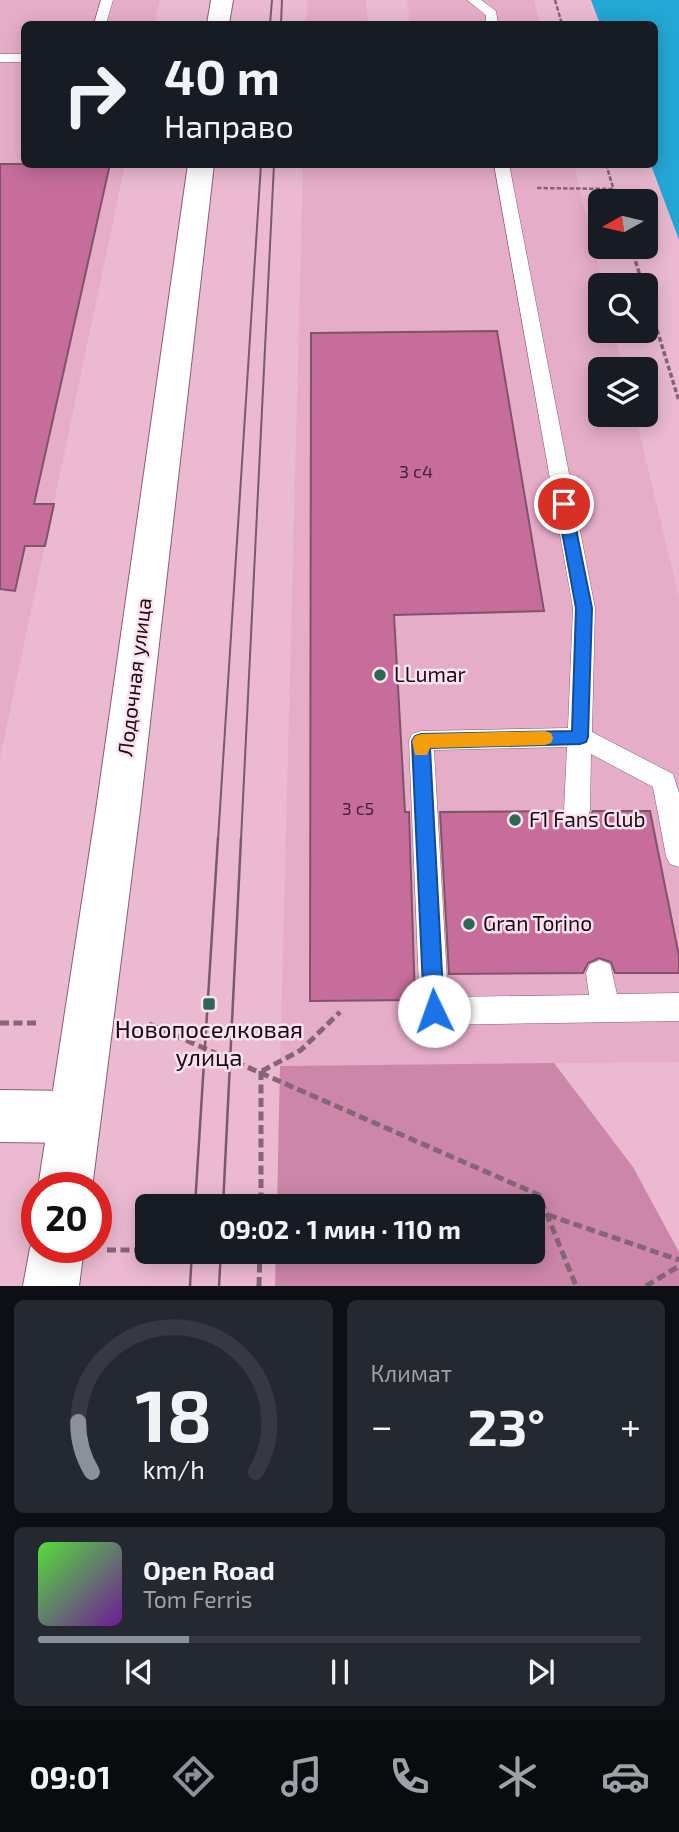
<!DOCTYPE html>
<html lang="ru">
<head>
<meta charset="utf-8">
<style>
	:root { --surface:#171b24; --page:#242831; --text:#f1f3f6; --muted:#9ea1a6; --line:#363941; --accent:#8c9099 }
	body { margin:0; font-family:"Exo 2",sans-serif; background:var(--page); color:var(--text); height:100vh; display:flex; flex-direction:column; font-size:26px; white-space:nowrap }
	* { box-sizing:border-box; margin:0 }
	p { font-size:23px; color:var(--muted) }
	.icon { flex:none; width:38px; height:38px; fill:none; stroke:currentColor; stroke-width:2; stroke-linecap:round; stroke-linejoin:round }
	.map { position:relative; height:1286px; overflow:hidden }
	.details { display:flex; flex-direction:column; gap:14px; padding:14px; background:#0d0f14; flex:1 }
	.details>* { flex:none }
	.hud { position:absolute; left:21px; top:21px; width:637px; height:147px; border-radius:10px; box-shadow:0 4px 18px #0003; background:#171b24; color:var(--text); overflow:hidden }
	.needle { width:46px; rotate:262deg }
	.buttons { position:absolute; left:588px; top:189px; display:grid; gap:14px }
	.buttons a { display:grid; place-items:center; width:70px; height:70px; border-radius:10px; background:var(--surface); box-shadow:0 4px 18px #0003; font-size:35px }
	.speed { position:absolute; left:21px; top:1172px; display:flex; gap:14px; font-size:35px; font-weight:700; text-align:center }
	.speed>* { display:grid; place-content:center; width:91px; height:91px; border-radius:50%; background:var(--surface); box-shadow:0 4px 18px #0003; line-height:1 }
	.speed .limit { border:10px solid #d22; background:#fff; color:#111 }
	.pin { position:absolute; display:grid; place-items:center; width:60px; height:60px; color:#fff; margin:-30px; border:4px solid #fff; border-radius:50%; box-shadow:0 2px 7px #0007 }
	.me { position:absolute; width:77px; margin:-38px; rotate:357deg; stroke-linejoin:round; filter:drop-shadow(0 0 5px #0008) }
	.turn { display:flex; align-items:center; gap:24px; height:147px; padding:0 28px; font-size:32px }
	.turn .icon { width:91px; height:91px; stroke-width:2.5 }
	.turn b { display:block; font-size:49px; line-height:60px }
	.big { font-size:52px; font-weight:700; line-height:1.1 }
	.details .widget { flex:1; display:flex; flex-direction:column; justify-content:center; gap:10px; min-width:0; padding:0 24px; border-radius:10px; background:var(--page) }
	.details .dial { align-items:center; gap:0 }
	.dial svg { height:182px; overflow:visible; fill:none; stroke:var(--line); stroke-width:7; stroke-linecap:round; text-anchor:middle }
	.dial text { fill:var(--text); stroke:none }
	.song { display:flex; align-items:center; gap:21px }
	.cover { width:84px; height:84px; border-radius:10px; background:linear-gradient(135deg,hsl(110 70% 55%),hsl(280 70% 35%)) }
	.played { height:7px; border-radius:4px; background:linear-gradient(90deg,var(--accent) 25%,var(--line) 25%) }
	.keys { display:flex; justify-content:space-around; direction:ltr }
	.heat { display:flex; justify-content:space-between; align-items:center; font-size:38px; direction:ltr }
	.details .tiles { flex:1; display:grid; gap:14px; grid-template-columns:1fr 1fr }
	.widget:last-child { grid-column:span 2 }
	.trip { position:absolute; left:135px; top:1194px; width:410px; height:70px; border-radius:10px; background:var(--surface); box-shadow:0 4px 18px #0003; font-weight:700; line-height:70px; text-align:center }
	.tab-bar { display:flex; height:112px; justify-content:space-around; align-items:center; background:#090b0e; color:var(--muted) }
	.tab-bar .icon { width:49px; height:49px }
	.tab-bar .current { color:var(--accent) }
	.tab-bar b { font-size:32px; color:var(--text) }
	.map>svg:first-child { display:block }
	.built { fill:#e6adc9 }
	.green { fill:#cc86aa }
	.water { fill:#23a7d5 }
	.building { fill:#c66d9c; stroke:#7f546a; stroke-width:2 }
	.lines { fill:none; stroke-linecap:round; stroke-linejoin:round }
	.lane-casing { stroke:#8a5e74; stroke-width:1 }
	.street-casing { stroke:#8a5e74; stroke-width:2 }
	.secondary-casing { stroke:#8a5e74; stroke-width:2 }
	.path-far2 { stroke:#866575; stroke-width:2.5; stroke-dasharray:4.5 2; stroke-linecap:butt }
	.path-far1 { stroke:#866575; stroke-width:3.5; stroke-dasharray:5 2.5; stroke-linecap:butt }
	.path { stroke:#866575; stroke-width:5; stroke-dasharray:9 4.5; stroke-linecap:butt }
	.lane { fill:#fff; fill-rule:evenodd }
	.street { fill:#fff; fill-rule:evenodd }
	.secondary { fill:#fff; fill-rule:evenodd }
	.tram-far1 { stroke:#7a5b6a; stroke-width:2 }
	.tram { stroke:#7a5b6a; stroke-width:2.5 }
	.route { fill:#1a73e8; stroke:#114b97; stroke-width:2 }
	.slow { fill:#f59e0b }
	.poi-dot { fill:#2c6954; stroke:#fce2ee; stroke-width:2.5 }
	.labels { text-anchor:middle; stroke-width:5; stroke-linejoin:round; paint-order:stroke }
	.number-label { font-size:18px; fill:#452334 }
	.poi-label { font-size:21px; fill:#1a0a12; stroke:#fce2ee; text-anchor:start }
	.street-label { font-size:21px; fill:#1a0a12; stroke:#fce2ee }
	.near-poi-label { font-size:24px; fill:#1a0a12; stroke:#fce2ee }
</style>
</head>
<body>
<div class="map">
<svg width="679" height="1286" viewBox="0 0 679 1286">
	<rect width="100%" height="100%" fill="#ebbad1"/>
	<g class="built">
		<path d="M0,0H160L155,24H24V164L125,165L0,758Z"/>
		<path d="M307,0H366L368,24H306Z"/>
		<path d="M407,0H534L540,24H410Z"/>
		<path d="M303,165H574L603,285H600V331H614L623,369H600V415H635L679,597V1062L280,1066Z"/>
	</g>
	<path class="green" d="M554,1063L633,1167L679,1252V1286H275L276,1251H532V1206H277L280,1066Z"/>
	<path class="water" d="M591,0H679V240L651,165L654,164V24H600Z"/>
	<g class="building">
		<path d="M0,164H110L34,504H54L45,546H25L15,591L0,589Z"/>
		<path d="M497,331L544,611L394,615L405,812H409L415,1000L310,1001L311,333Z"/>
		<path d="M561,811L567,821L578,824L588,820L593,811H650L679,956V973H615L611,962L599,958L588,963L583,973L449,974L440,812Z"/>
	</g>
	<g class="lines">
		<g class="lane-casing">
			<g id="lane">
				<path d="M101,0H113L106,24H94Z"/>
				<path d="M467,0H481L496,11L498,24H486V15Z"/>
				<rect x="0" y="54" width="24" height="8"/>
				<path d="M494,164H509L595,608L592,732L673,774L679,793V867L670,864L666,856L653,787L591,754L590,811L586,819L577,822L568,819L564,811L567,747L434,750L448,997L589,995L586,973L590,964L600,960L610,964L617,994L679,993V1021L434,1025L424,1021L420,1011L409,741L412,734L421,731L568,728L573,608Z"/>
			</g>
		</g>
		<g class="street-casing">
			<path id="street" d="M0,1090L75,1091L93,1099L101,1117L93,1135L75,1143L0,1142Z"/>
		</g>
		<g class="secondary-casing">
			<g id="secondary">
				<path d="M211,0H233L229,24H207Z"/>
				<path d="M188,164H214L140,810L92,1188H38L96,810Z"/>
				<path d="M37,1231V1248H84L79,1286H23L30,1248Z"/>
			</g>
		</g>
		<g class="path-far2">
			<path d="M555,0L562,24"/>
			<path d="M606,164L617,201"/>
			<path d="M537,188L613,189"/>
		</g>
		<g class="path-far1">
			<path d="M631,247L643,285"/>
			<path d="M646,294L679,401"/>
		</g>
		<g class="path">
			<path d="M0,1023H40"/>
			<path d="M149,1024L539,1195L576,1286"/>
			<path d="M261,1071V1206"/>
			<path d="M262,1071L301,1050L340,1012"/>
			<path d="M548,1215L679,1260"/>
			<path d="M107,1250H147"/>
			<path d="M203,1251H245"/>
			<path d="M259,1286L260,1251"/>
			<path d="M646,1286L679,1266"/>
		</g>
		<use href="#lane" class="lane"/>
		<use href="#street" class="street"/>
		<use href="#secondary" class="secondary"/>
		<g class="tram-far1">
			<path d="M270,24L272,0"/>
			<path d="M281,24L282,0"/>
			<path d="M218,840L261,164"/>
			<path d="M241,840L274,164"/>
		</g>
		<g class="tram">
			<path d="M195,1206L218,838"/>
			<path d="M223,1206L241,838"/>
			<path d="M190,1286L192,1251"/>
			<path d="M219,1286L221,1251"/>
		</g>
	</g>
	<path class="route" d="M564,499L571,504L592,608L588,737L586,742L580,744L430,748L444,1011L441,1018L434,1021L427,1018L424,1011L412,741L415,736L421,734L572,731L576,608L557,504Z"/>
	<path class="slow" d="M545,731L551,733L553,738L551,743L545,745L430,748L427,755H415L412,741L415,736L421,734Z"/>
	<g class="poi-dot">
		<circle cx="380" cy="675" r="7"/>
		<circle cx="515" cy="820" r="7"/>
		<circle cx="469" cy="924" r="7"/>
		<rect x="202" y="997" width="14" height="14" rx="3.5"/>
	</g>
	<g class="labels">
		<g class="number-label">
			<text x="416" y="478">3 с4</text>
			<text x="358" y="815">3 с5</text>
		</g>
		<g class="poi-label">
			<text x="394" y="682">LLumar</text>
			<text x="529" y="827">F1 Fans Club</text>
			<text x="483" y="931">Gran Torino</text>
		</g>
		<g class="street-label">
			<text transform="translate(135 677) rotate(-83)" y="7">Лодочная улица</text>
		</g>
		<g class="near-poi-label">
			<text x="209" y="1038">Новопоселковая<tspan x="209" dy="28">улица</tspan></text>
		</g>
	</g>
</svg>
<div class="buttons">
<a><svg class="needle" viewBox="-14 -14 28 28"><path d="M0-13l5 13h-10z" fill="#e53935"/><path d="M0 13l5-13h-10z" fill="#9ea1a6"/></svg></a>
<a><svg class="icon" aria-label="search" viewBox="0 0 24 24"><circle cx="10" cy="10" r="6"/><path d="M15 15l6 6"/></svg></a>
<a><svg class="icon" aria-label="layers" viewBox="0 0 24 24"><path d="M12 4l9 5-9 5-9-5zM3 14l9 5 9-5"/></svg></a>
</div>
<div class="speed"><div class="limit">20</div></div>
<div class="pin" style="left:564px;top:504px;background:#d93025"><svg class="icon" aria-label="arrive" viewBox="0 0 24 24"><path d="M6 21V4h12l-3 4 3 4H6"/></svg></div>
<svg class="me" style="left:434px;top:1011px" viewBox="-20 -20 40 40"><circle r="19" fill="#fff"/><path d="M0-13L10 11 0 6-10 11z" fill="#1a73e8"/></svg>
<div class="trip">09:02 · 1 мин · 110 m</div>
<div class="hud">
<div class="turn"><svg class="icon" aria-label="right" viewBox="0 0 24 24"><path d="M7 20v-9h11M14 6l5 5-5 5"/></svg><div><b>40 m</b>Направо</div></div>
</div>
</div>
<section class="details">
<div class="tiles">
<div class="widget dial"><svg viewBox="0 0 100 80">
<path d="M14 69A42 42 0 1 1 86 69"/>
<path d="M14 69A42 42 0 0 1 8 47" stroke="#8c9099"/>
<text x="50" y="56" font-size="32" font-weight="700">18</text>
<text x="50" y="72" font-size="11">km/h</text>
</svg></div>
<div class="widget"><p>Климат</p>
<div class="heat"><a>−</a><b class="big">23°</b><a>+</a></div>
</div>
<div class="widget">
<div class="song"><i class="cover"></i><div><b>Open Road</b><p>Tom Ferris</p></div></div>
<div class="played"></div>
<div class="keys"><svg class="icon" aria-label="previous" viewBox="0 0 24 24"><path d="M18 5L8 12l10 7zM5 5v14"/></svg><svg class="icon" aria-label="pause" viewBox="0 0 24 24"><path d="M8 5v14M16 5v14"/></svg><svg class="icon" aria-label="next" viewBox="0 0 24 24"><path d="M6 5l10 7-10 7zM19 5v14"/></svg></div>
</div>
</div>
</section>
<nav class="tab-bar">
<b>09:01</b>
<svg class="icon current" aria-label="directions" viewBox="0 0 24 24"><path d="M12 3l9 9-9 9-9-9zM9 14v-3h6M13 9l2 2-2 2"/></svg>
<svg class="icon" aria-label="music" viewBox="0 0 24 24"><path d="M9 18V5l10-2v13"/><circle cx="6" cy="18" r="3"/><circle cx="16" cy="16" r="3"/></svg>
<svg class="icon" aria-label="phone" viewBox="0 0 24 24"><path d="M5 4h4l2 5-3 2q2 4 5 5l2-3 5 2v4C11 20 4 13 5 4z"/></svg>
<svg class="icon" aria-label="climate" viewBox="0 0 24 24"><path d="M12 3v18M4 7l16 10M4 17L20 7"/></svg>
<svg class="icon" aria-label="car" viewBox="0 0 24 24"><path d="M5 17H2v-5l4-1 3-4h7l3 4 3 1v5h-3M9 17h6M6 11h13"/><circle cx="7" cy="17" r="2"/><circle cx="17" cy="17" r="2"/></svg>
</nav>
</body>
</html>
